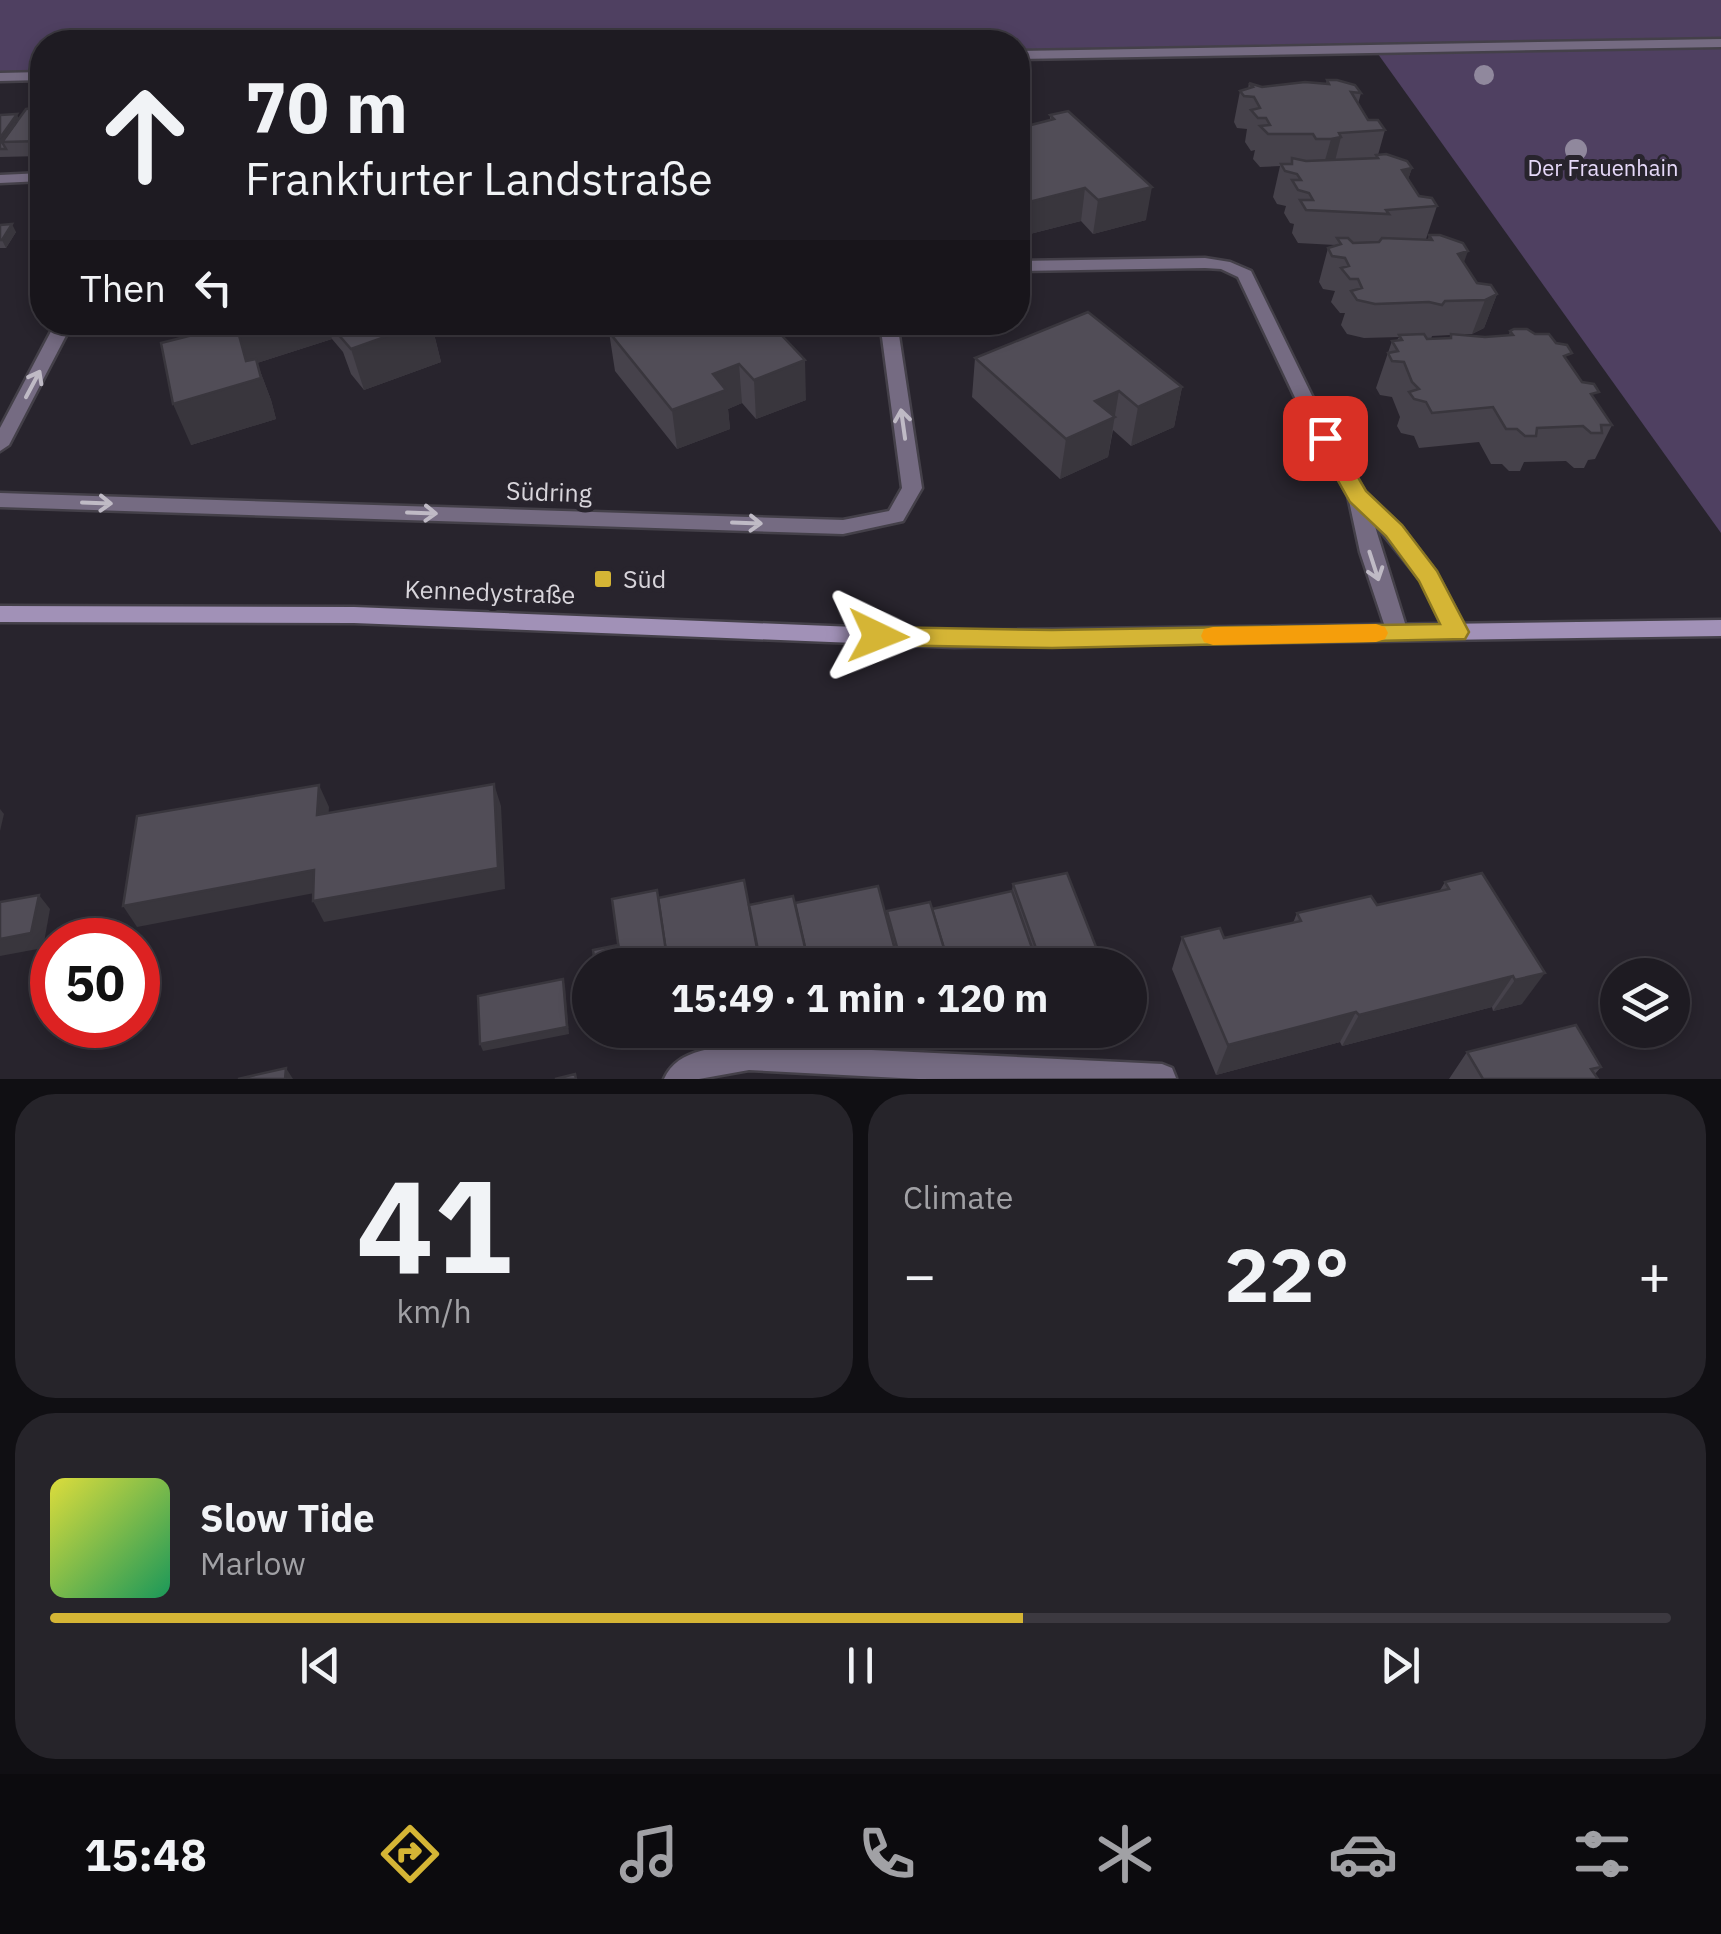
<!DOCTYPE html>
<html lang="en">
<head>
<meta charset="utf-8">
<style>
	:root { --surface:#1e1b22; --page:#26242a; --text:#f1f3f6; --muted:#a1a1a5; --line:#3c3940; --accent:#d5b535 }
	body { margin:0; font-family:"IBM Plex Sans",sans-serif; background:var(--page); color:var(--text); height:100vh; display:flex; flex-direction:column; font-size:38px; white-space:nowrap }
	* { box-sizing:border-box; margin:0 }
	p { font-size:32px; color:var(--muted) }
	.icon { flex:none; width:55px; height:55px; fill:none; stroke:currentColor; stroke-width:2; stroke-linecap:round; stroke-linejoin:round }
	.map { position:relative; height:1079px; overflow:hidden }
	.sheet { display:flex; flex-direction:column; gap:15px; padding:15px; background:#100f13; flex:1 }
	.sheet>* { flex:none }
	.top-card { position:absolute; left:30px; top:30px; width:1000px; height:305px; border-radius:40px; box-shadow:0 5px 15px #0003,0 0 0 2px var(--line); background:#1e1b22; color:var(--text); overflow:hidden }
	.tools { position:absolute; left:1600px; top:958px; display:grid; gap:20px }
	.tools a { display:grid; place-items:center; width:90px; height:90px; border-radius:50%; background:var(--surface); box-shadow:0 5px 15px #0003,0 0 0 2px var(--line); font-size:50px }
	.speed { position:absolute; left:30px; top:918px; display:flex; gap:20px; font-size:50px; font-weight:700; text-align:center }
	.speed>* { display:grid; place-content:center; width:130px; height:130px; border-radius:50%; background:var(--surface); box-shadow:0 5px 15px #0003,0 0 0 2px var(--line); line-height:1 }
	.speed .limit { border:15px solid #d22; background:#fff; color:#111 }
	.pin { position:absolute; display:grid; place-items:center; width:85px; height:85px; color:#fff; margin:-42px; border-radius:20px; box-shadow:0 5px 15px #0006 }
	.me { position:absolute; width:110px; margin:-55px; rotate:92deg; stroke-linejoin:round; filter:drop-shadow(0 0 8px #0008) }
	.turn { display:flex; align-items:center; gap:35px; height:210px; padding:0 50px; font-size:45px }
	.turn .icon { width:130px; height:130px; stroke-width:2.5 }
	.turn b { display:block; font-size:70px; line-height:85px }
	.then { display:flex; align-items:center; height:95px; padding:0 50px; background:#0003; gap:20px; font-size:38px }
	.big { font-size:75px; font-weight:700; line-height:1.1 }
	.sheet .tile { flex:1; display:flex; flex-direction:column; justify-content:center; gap:15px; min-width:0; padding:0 35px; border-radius:40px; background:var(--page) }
	.sheet .dial { align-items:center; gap:0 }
	.dial b { font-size:130px; line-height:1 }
	.song { display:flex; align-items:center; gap:30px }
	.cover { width:120px; height:120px; border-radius:15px; background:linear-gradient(135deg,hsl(60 70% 55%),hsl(150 70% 35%)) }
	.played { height:10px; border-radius:5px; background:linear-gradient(90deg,var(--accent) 60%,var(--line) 60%) }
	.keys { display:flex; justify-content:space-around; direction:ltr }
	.heat { display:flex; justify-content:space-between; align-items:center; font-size:55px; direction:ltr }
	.sheet .tiles { flex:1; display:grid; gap:15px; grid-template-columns:1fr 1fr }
	.tile:last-child { grid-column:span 2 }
	.trip { position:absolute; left:572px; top:948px; width:575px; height:100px; border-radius:50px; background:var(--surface); box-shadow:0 5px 15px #0003,0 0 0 2px var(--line); font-weight:700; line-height:100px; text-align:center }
	.dock { display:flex; height:160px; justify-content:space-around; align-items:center; background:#0c0b0e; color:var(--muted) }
	.dock .icon { width:70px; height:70px }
	.dock .active { color:var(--accent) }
	.dock b { font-size:45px; color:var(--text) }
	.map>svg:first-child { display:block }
	.green { fill:#4f4061 }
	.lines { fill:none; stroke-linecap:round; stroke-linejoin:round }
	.lane-casing { stroke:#444049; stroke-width:5 }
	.street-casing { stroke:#444049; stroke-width:5 }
	.secondary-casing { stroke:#444049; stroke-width:5 }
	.lane { fill:#756b82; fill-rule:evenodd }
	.street { fill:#756b82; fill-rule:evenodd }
	.secondary { fill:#a191b7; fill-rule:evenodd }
	.tree { fill:#90889d }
	.wall { fill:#46424b; fill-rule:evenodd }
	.shaded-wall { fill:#39363d }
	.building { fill:#514d57; stroke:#39363d; stroke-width:2.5 }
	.oneway { stroke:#bfbac5 }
	.route { fill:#d5b535; stroke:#8a7622; stroke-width:2.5 }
	.slow { fill:#f59e0b }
	.poi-dot { fill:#d5b535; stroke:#28242d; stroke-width:4 }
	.labels { text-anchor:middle; stroke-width:10; stroke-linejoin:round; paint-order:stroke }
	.far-park-label { font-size:22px; fill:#e6d9f9; stroke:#28242d }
	.street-label { font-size:25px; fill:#d8d5db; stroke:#28242d }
	.poi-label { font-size:25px; fill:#d8d5db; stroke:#28242d; text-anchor:start }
</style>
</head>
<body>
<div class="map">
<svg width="1721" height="1079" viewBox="0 0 1721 1079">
	<rect width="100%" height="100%" fill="#28242d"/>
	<g class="green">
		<path d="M0,0H1721V39L1018,52V42H42V72L0,73Z"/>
		<path d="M1721,47V533L1378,54Z"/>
	</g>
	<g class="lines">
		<g class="lane-casing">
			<g id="lane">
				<path d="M1721,39V47L1018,59V51Z"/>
				<path d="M42,72V80L0,81V73Z"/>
			</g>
		</g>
		<g class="street-casing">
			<g id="street">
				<path d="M42,173V181L0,183V175Z"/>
				<path d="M1205,258L1230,262L1251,271L1318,408L1365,492L1401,526L1436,572L1468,633L1465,639H1449L1421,581L1374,523L1408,633L1405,639H1389L1360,552L1348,496L1300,408L1238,277L1221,269L1205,268L1018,271V261Z"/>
				<path d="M56,322H73L9,445L0,451V428Z"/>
				<path d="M880,322H897L922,488L903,521L843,534L0,507V493L843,520L889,511L902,488Z"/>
				<path d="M749,1044L1162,1064L1172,1068L1176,1078L919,1079L749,1070L699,1079H664C678,1047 719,1048 749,1044Z"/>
			</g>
		</g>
		<g class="secondary-casing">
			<path id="secondary" d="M0,606L354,607L954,631L1721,620V636L954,647L354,623L0,622Z"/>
		</g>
		<use href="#lane" class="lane"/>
		<use href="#street" class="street"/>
		<use href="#secondary" class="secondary"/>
	</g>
	<g class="tree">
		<circle cx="1484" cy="75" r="10"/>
		<circle cx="1576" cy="150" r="11"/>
	</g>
	<g class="wall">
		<path d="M1327,80L1361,93L1358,104L1368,120L1385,130L1378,155L1412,168L1408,179L1419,196L1437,206L1426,239L1428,240L1429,235L1464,263L1477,283L1497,294L1484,328L1472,334H1456L1485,337L1509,335L1510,331L1568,361L1612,425L1595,459L1588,460L1584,468H1574L1566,461L1524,462L1520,471H1509L1502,464H1491L1479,442L1419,448L1414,436L1401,433L1397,426L1400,417L1392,397L1380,395L1376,388L1392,341L1397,340L1399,337L1364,338L1347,334L1341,325L1345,313H1340L1331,302L1335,291L1323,289L1319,282L1328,248L1335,245L1298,243L1292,233L1294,224L1290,223L1284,213L1286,206L1277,204L1273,197L1280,166L1260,167L1253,159L1255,150L1251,151L1245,142L1247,129L1237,128L1234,122L1240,91L1248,89L1249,83L1262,87L1326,84ZM1451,335L1449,338L1431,339L1432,336Z"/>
		<path d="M42,107V156L0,157V115L19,118Z"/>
		<path d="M1050,115L1146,220L1093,234L1081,221L1022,236L1018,231V121L1023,127L1050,120Z"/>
		<path d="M0,225L16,232L6,248H0Z"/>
		<path d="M198,322H431L441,362L364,390L351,374L343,352L332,339L257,363L271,400L276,419L191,445L202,333Z"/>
		<path d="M769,322L806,400L756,419L742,403L728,409L730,429L677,449L615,371L609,332Z"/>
		<path d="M975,358L1182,387L1174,427L1131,446L1113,430L1108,457L1060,479L972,397Z"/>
		<path d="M1482,873L1522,1004L1493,1011L1492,1007L1342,1046L1340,1042L1216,1075L1172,969L1182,937L1224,938L1293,923L1297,913L1377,905L1439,892L1445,882Z"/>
		<path d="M1013,884L1100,957L1098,965H595L618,945L658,898L750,909L795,903L887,919V911L932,909L1012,891Z"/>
		<path d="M1467,1052L1601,1067L1595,1074L1598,1079H1449Z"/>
	</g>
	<g class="shaded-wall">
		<path d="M17,114L20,122L2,142L0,149V138Z"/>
		<path d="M1341,137L1333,169L1322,171L1331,139Z"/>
		<path d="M1412,168L1401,200L1402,170Z"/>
		<path d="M1152,187L1146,220L1093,234L1098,200Z"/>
		<path d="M1085,188L1081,221L1022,236L1025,203Z"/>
		<path d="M12,224L16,232L6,248L2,240Z"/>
		<path d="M1468,251L1456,285L1458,254Z"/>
		<path d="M1497,294L1484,328L1472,334L1485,300Z"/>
		<path d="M242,322H327L332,339L257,363L271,400L276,419L191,445L173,404L246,361L236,324Z"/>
		<path d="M427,322H431L441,362L364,390L351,349Z"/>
		<path d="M805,360L806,400L756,419L754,380Z"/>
		<path d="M739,364L742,403L728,409L730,429L677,449L672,410L713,374Z"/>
		<path d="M1182,387L1174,427L1131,446L1138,407Z"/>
		<path d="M1119,391L1108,457L1060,479L1066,439L1095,401Z"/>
		<path d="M494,784L501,806L505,889L324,922L313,901Z"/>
		<path d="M319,785L329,807L327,837L317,815Z"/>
		<path d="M0,809L4,814L0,831Z"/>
		<path d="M314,870L325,891L137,927L123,906Z"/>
		<path d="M39,895L50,909L43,948L0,956V939Z"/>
		<path d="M1100,957L1098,965H1064Z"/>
		<path d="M1545,973L1522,1004L1493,1011L1515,980Z"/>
		<path d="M1513,976L1492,1007L1342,1046L1359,1015Z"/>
		<path d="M563,979L565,986L569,1034L483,1051L480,1044Z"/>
		<path d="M1356,1012L1340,1042L1216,1075L1228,1045Z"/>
		<path d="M286,1068L293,1079H285Z"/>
	</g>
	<g class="building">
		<path d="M1327,80H1337L1355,85L1361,93L1351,92L1368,120H1378L1385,130L1339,133L1341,137L1331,139H1316L1313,134H1268L1260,126L1270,125L1266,118H1258L1251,110L1260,108L1254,97L1244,96L1240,91L1253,87L1249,83L1262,87L1305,82L1329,84Z"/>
		<path d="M42,107V141L2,142L26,109Z"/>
		<path d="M1068,111L1152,187L1098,200L1085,188L1025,203L1018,195V121L1023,127L1054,119L1050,115Z"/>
		<path d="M17,114L0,138V115Z"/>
		<path d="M14,124H15L2,142L6,149H0V142Z"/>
		<path d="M1386,154L1407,161L1412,168L1402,170L1419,196L1432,198L1437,206L1386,210L1389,214L1306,210L1300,200H1313L1309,193L1298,190L1292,180H1301L1297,174L1285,171L1281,164H1292V158L1306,161L1378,158L1376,155Z"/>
		<path d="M12,224L2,240H0V225Z"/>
		<path d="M1429,235H1440L1463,243L1468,251L1458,254L1477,283L1491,285L1497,294L1485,300L1445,301L1442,305L1429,302L1375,304L1357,300L1351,291L1362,288L1358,279H1350L1341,268L1349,266L1345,258L1332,256L1328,248L1341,244L1337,238H1348L1353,243L1379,242L1382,238L1432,240Z"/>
		<path d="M1088,312L1182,387L1138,407L1119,391L1095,401L1115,417L1066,439L975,358Z"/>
		<path d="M200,322H242L236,324L246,361L256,359L261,378L173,404L161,343L205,332Z"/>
		<path d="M340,322H427L351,349L337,333L347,330Z"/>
		<path d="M638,322H769L805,360L754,380L739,364L713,374L726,390L672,410L609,332Z"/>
		<path d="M1514,329H1527L1535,334H1549L1556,343L1567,345L1572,353L1564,356L1582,382L1594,384L1599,392L1591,394L1612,425H1601L1602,433H1591L1583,426L1537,428L1536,436H1525L1517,429H1506L1493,407L1432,413L1426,402L1414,399L1409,392L1419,389L1412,382L1404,362L1392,361L1388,353L1398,351L1392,341L1402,340L1399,335L1424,334L1427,339L1451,338V334L1485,337L1513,335L1510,331Z"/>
		<path d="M494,784L498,868L313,901L314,870L123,906L137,816L319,785L317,815Z"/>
		<path d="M1067,873L1100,957L1064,965H1042L1013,884Z"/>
		<path d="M1482,873L1545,973L1515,980L1513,976L1359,1015L1356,1012L1228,1045L1182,937L1220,928L1224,938L1301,921L1297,913L1371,896L1377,905L1449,889L1445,882Z"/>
		<path d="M744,880L760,964L754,965H668L658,898Z"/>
		<path d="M878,886L899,965H809L795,903Z"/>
		<path d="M657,890L668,965H621L612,899Z"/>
		<path d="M1012,891L1038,965H949L932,909Z"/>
		<path d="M39,895L31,933L0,939V902Z"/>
		<path d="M793,896L809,965H761L749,905Z"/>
		<path d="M930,902L949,965H902L887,911Z"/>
		<path d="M618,945L621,965H595L593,950Z"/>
		<path d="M563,979L567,1027L480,1044L478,996Z"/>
		<path d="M1576,1025L1601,1067L1591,1069L1598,1079H1483L1467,1052Z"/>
		<path d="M286,1068L285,1079H238Z"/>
		<path d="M575,1074L576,1079H555Z"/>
	</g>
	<defs><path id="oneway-shaft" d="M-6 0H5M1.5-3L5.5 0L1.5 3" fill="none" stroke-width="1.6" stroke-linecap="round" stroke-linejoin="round" transform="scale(2.5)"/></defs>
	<g class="oneway">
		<use href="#oneway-shaft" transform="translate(33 384) rotate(-62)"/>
		<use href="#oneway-shaft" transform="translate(903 424) rotate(-98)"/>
		<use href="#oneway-shaft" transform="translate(97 503) rotate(2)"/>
		<use href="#oneway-shaft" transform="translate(422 513) rotate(2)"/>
		<use href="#oneway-shaft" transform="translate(747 523) rotate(2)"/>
		<use href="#oneway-shaft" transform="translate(1374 566) rotate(72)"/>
	</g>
	<path class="route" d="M1325,431L1332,433L1366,491L1402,525L1437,571L1469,632L1465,639L1052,648L878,645L870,642L866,636L870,629L878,627L1052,630L1440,624L1419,581L1386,536L1350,502L1314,438Z"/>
	<path class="slow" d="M1376,624L1385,627L1388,633L1385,639L1376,642L1213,645L1204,642L1201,636L1204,629L1213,627Z"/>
	<rect class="poi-dot" x="593" y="569" width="20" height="20" rx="5"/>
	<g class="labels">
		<g class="far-park-label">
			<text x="1603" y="176">Der Frauenhain</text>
		</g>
		<g class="street-label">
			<text transform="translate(549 492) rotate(2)" y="9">Südring</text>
			<text transform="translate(490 592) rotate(2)" y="9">Kennedystraße</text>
		</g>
		<g class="poi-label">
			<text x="623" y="588">Süd</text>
		</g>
	</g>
</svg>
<div class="tools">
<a><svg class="icon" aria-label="layers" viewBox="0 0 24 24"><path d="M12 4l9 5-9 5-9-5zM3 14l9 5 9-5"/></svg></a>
</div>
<div class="speed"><div class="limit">50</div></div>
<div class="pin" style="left:1325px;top:438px;background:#d93025"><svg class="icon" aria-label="arrive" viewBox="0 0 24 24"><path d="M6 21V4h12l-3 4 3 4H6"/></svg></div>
<svg class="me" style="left:878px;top:636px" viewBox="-20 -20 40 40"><path d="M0-17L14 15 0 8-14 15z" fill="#d5b535" stroke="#fff" stroke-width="4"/></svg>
<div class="trip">15:49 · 1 min · 120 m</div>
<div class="top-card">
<div class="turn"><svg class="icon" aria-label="ahead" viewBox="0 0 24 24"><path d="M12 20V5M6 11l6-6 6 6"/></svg><div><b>70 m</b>Frankfurter Landstraße</div></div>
<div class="then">Then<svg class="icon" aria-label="left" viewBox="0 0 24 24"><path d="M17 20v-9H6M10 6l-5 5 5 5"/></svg></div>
</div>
</div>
<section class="sheet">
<div class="tiles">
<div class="tile dial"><b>41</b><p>km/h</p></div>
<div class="tile"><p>Climate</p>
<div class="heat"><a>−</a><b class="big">22°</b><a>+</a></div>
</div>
<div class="tile">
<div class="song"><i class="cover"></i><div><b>Slow Tide</b><p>Marlow</p></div></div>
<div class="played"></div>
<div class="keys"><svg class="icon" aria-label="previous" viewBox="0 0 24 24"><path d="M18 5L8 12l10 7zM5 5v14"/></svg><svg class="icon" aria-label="pause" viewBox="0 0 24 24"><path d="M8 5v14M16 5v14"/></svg><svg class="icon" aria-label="next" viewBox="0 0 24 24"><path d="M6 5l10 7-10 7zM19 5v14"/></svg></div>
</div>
</div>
</section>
<nav class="dock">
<b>15:48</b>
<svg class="icon active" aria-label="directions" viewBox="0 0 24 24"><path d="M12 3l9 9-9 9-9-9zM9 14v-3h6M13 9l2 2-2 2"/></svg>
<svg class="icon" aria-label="music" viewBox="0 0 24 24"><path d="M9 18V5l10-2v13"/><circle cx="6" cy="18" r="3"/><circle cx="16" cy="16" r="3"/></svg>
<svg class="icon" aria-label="phone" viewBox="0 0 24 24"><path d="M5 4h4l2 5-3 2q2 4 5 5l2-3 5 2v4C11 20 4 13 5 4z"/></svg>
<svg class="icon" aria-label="climate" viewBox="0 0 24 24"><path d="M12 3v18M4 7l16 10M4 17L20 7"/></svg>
<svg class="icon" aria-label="car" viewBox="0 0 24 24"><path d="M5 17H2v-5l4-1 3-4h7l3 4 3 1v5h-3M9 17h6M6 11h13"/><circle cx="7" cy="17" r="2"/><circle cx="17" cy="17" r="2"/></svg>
<svg class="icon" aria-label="filters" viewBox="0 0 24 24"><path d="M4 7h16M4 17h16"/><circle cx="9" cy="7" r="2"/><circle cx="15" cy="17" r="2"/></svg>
</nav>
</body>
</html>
